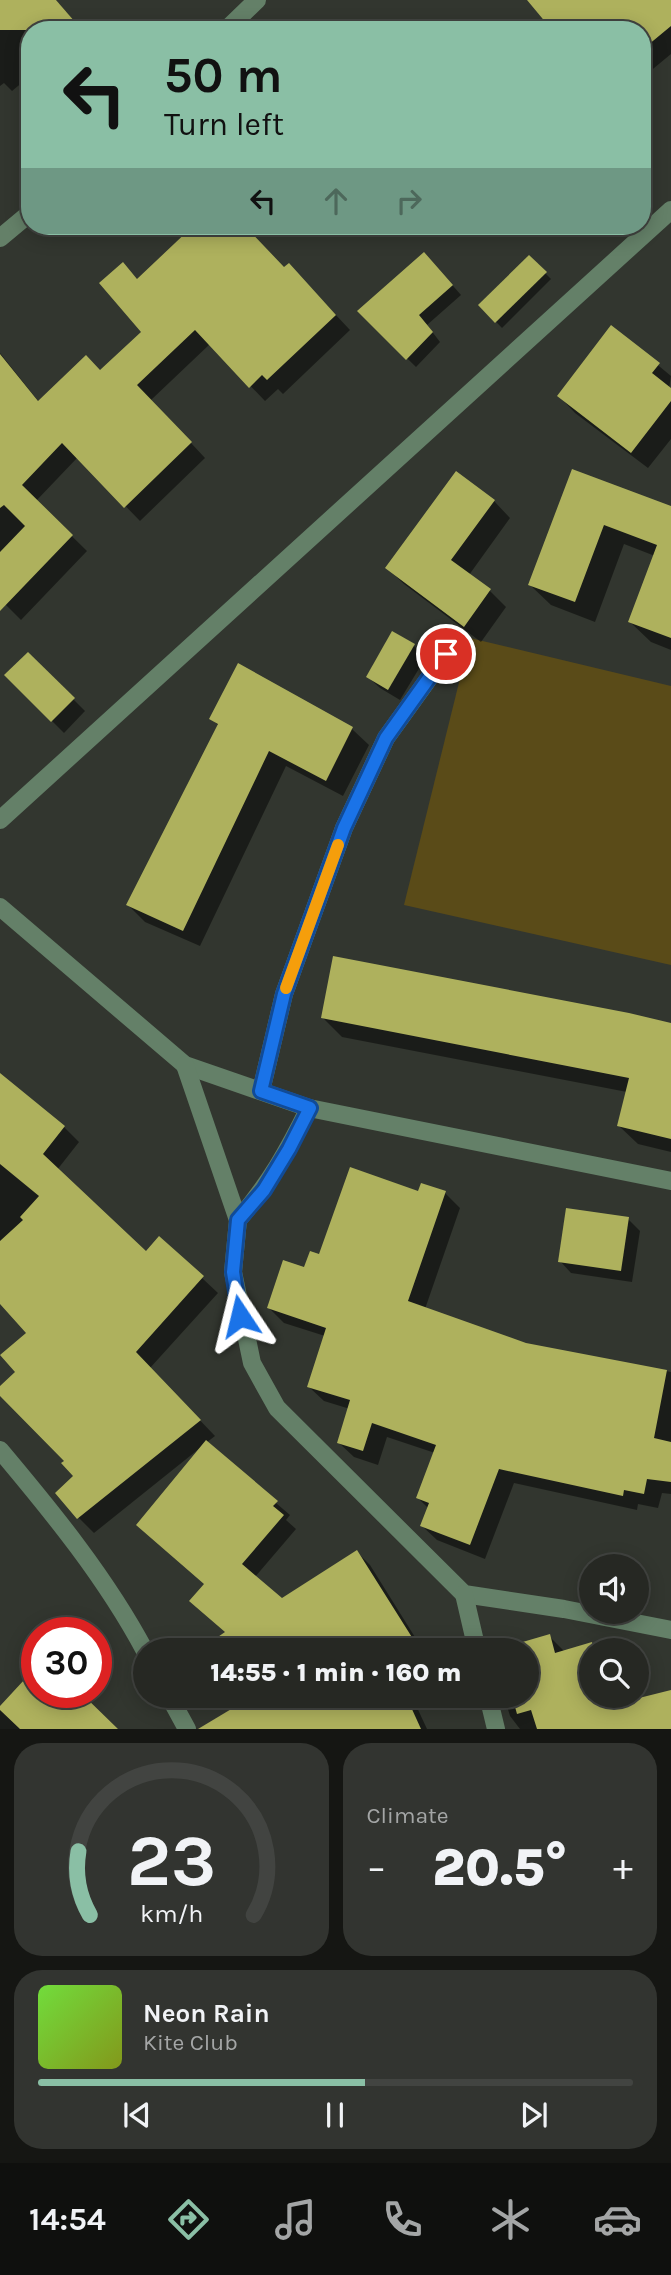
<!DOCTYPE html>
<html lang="en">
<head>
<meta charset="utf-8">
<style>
	:root { --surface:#262823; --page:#323430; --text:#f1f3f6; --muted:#a4a6a6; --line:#424441; --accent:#8abfa5 }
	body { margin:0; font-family:Karla,sans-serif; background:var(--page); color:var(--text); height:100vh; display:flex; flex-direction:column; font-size:26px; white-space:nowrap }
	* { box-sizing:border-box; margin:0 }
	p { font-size:23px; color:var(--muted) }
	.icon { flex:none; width:38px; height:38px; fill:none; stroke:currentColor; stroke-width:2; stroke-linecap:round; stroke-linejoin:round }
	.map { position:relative; height:1729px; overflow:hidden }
	.details { display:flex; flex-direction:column; gap:14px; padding:14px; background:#151613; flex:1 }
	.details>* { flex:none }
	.top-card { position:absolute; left:21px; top:21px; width:630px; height:214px; border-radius:28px; box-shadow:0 4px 18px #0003,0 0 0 2px var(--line); background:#8abfa5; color:#111; overflow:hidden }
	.controls { position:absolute; left:579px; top:1554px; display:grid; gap:14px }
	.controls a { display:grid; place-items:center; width:70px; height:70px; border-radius:50%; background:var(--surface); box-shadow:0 4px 18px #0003,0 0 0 2px var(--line); font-size:35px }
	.speed { position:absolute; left:21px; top:1617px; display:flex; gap:14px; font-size:35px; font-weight:700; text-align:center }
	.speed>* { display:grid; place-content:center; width:91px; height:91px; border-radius:50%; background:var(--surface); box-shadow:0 4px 18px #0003,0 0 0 2px var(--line); line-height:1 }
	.speed .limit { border:10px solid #d22; background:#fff; color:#111 }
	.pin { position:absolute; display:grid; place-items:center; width:60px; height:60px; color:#fff; margin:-30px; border:4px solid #fff; border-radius:50%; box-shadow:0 2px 7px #0007 }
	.me { position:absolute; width:77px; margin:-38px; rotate:350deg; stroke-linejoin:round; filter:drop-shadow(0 0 5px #0008) }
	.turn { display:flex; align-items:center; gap:24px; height:147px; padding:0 28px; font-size:32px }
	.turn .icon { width:91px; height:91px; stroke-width:2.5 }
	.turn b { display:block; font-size:49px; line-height:60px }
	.lanes { display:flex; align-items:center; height:66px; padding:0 28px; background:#0003; justify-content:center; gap:35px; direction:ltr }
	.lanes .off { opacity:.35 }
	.big { font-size:52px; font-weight:800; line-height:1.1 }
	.details .card { flex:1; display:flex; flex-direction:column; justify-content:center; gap:10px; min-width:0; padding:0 24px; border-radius:28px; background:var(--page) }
	.details .dial { align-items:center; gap:0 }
	.dial svg { height:182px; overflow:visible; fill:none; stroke:var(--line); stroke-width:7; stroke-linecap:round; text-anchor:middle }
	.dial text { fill:var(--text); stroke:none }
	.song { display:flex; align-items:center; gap:21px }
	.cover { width:84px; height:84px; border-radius:10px; background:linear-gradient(135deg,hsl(100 70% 55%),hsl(70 70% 35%)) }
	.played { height:7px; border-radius:4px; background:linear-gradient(90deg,var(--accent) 55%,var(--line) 55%) }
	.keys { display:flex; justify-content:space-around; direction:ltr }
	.heat { display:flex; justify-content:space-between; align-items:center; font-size:38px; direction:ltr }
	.details .tiles { flex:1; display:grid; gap:14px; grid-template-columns:1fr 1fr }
	.card:last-child { grid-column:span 2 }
	.trip { position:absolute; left:133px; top:1638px; width:406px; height:70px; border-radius:35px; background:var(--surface); box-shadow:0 4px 18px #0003,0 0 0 2px var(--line); font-weight:800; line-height:70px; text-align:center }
	.menu { display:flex; height:112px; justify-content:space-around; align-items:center; background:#0f100e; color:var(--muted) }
	.menu .icon { width:49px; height:49px }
	.menu .active { color:var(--accent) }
	.menu b { font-size:32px; color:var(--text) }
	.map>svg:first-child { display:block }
	.green { fill:#5a4b18 }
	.shadow { fill:#0007 }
	.building { fill:#aeb15d }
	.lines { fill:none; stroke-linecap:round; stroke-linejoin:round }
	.minor { stroke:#648068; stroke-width:18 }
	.route-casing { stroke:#114b97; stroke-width:18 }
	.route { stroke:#1a73e8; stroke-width:12 }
	.slow { stroke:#f59e0b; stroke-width:12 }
</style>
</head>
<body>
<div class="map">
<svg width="671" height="1729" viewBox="0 0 671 1729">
	<rect width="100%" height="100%" fill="#32362f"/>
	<path class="green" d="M470,638L671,686V965L404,905Z"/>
	<g class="shadow">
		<path d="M0,0H56L82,30H30V76L12,91L4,83L0,86Z"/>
		<path d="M530,0H668L671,3V54L642,78V30Z"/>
		<path d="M195,226H243L285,269L303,280L350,330L283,394L278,389L265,401L210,344L151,400L205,458L140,521L78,457L36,501L87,551L21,620L0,599V353L39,402L101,372L143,332L123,264L138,280Z"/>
		<path d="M529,257L551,279L502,328L480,305Z"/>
		<path d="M433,263L461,295L427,325L440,342L416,367L359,311Z"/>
		<path d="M612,327L671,376L669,389L671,390V439L648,468L575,413L559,396Z"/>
		<path d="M573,471L671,508V650L651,642L630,622L655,556L624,544L595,622L551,605L530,585Z"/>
		<path d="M494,501L510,518L469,575L490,591L506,607L481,642L404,584L387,568Z"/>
		<path d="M393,633L414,646L426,657L400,700L380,688L368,677Z"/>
		<path d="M28,654L85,711L64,733L6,675Z"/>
		<path d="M239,666L352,729L369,745L343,796L286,766L200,946L145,922L128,905L219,726L211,718Z"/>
		<path d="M323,1018L671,1024V1152L638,1144L619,1126L627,1092L342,1037Z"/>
		<path d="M0,1076L64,1127L79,1142L57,1170L146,1253L202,1278L218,1293L150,1368L215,1436L206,1443L290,1515L286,1520L296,1529L255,1577L282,1600L357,1552L370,1565L423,1650H247L205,1614L206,1585L200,1448L94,1533L78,1517L76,1476L66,1461L0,1393V1388L18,1372L29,1333L0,1302Z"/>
		<path d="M419,1193H445L460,1208L425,1309L526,1344L671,1372V1494L662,1493L658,1508L638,1504L637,1510L514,1483L485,1559L437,1540L422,1526L429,1509L418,1498L435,1453L387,1437L378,1465L354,1457L339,1443L350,1409L324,1401L309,1387L325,1336L284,1323L269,1308L320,1256Z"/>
		<path d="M628,1219L640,1231L632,1282L571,1273L560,1261Z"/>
		<path d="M549,1636L565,1652L591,1644L597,1650H592V1696H618L620,1704L671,1692V1729H520L510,1716L504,1696H527V1650H501Z"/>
		<path d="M37,1692L116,1729H0V1709Z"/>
		<path d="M257,1696H423L414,1701L427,1729H235L227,1713Z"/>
	</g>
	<g class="building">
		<path d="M0,0H56L82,30H0Z"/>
		<path d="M527,0H671V26L642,50V30H552Z"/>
		<path d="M193,226H245L284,267L289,263L336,315L267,380L262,375L249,388L195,330L137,385L192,442L124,508L62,443L22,485L73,535L0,611V552L25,526L4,505L0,508V354L38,401L86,355L100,370L141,332L99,283L123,262L137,279Z"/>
		<path d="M424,252L453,285L419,315L433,332L406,360L357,311Z"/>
		<path d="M529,255L547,272L495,323L478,305Z"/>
		<path d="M611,325L660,363L652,373L671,388V401L631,453L557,396Z"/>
		<path d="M572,469L671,506V638L628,622L657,545L604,525L575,602L528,585Z"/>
		<path d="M456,471L495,500L451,560L491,589L464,627L385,568Z"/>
		<path d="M392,631L415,644L388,690L366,677Z"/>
		<path d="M28,652L75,698L51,722L4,675Z"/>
		<path d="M238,663L353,727L326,781L269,751L183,931L126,905L218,724L209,719Z"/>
		<path d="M333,956L629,1013L671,1023V1139L617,1126L629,1078L321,1018Z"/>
		<path d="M0,1073L65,1126L43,1154L146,1251L159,1236L204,1276L136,1352L201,1420L77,1519L55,1493L73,1476L61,1463L64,1461L0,1396V1386L15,1372L0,1355L26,1333L0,1304V1241L23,1220L20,1217L39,1196L0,1164Z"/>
		<path d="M350,1167L418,1191L421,1183L446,1191L408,1301L526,1343L667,1370L654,1438L671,1442V1482L647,1479L644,1494L624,1490L623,1496L499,1469L470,1545L420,1526L429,1503L416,1498L436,1445L372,1423L363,1451L337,1443L350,1400L307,1387L326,1328L267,1308L283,1260L304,1267L310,1251L319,1254Z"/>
		<path d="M566,1208L629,1217L621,1271L558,1262Z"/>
		<path d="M206,1440L278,1501L273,1506L284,1515L242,1564L282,1598L357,1550L420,1650H199L225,1632L189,1601L204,1584L136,1525Z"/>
		<path d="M550,1634L555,1653L592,1642L594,1650H592V1696H607L608,1701L613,1699L615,1704L671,1690V1729H537L531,1710L517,1714L512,1696H527V1650L499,1649Z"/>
		<path d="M37,1666V1692H80L118,1729H20L0,1710V1706Z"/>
		<path d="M253,1696H406L421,1729H198Z"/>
	</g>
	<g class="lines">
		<g class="minor">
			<path d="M226,30L257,0"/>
			<path d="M0,238L30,213"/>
			<path d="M0,820L671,210"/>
			<path d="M0,907L185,1065L309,1108L671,1181"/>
			<path d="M185,1065L238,1220L233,1272L252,1363L277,1408L464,1594L564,1609L671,1630"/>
			<path d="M261,1091L284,994L344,828L386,738L455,642"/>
			<path d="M238,1220C269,1184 288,1151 309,1108"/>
			<path d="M0,1450C53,1513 106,1578 145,1651"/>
			<path d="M464,1594L477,1650"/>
			<path d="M169,1696L187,1729"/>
			<path d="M488,1696L496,1729"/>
		</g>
	</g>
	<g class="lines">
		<g class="route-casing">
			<path id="route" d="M240,1316L233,1272L238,1220L264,1190L289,1149L310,1108L261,1091L284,994L344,828L386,738L446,654"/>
		</g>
		<use href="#route" class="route"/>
		<path class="slow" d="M286,988L338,845"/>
	</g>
</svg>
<div class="controls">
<a><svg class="icon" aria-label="sound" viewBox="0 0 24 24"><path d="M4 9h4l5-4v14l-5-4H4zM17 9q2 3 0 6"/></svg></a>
<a><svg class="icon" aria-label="search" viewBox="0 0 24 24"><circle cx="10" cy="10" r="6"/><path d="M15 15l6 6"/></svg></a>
</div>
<div class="speed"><div class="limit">30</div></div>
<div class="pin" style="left:446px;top:654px;background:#d93025"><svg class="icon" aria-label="arrive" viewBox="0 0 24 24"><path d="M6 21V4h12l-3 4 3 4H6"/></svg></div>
<svg class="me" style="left:240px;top:1316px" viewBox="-20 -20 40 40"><path d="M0-17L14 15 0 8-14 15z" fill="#1a73e8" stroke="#fff" stroke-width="4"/></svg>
<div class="trip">14:55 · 1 min · 160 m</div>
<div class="top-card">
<div class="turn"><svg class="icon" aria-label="left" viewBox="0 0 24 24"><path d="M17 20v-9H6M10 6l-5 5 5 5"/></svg><div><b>50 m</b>Turn left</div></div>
<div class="lanes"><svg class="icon" aria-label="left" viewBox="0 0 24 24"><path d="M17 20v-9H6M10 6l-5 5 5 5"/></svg><svg class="icon off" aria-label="ahead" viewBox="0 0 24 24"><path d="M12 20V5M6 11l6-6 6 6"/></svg><svg class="icon off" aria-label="right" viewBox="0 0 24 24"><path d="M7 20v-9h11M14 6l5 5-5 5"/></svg></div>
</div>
</div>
<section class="details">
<div class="tiles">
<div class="card dial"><svg viewBox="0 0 100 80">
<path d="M14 69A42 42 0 1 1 86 69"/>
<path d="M14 69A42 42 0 0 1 9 41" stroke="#8abfa5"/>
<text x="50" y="56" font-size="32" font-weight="700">23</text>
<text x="50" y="72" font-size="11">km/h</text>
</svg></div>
<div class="card"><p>Climate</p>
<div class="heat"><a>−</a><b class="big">20.5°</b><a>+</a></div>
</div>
<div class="card">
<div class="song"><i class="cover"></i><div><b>Neon Rain</b><p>Kite Club</p></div></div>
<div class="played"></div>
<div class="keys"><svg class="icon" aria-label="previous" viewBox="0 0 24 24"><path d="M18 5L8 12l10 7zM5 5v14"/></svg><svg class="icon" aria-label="pause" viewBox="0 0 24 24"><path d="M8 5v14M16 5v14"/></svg><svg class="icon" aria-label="next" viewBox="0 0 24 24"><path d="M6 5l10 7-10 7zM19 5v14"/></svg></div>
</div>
</div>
</section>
<nav class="menu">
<b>14:54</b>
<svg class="icon active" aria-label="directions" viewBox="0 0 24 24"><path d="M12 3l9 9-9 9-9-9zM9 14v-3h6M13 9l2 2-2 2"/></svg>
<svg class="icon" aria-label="music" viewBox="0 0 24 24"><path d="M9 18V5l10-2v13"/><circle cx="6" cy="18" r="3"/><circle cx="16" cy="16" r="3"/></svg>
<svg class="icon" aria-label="phone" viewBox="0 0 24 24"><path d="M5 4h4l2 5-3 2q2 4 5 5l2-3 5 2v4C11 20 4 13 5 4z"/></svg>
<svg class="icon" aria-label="climate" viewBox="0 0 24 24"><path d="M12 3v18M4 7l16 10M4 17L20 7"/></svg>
<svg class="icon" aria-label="car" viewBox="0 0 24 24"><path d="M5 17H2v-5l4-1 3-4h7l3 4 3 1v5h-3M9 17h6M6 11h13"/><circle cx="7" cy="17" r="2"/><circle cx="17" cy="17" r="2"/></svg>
</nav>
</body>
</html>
